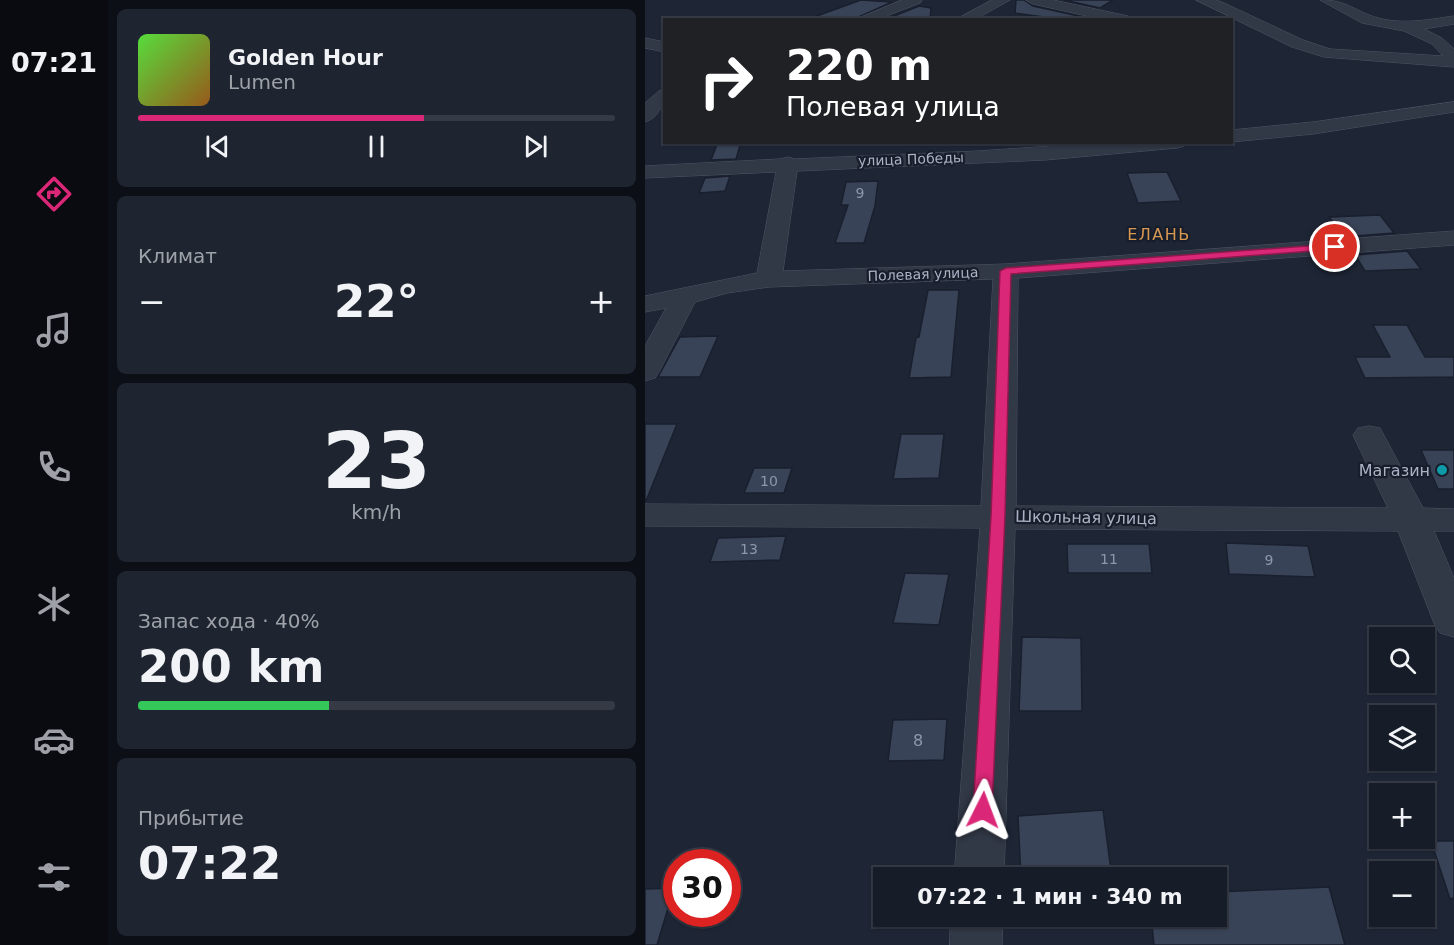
<!DOCTYPE html>
<html lang="ru">
<head>
<meta charset="utf-8">
<style>
	:root { --surface:#161c28; --page:#1f2530; --text:#f1f3f6; --muted:#9ea1a8; --line:#353a45; --accent:#db2777 }
	body { margin:0; font-family:"DejaVu Sans",sans-serif; background:var(--page); color:var(--text); height:100vh; display:flex; flex-direction:column; font-size:22px; white-space:nowrap }
	* { box-sizing:border-box; margin:0 }
	p { font-size:20px; color:var(--muted) }
	.icon { flex:none; width:33px; height:33px; fill:none; stroke:currentColor; stroke-width:2; stroke-linecap:round; stroke-linejoin:round }
	.map { position:relative; flex:1; overflow:hidden }
	.side { display:flex; flex-direction:column; gap:9px; padding:9px; background:#0c0f16; width:537px }
	.side>* { flex:none }
	.guide { position:absolute; left:18px; top:18px; width:570px; height:126px; border-radius:0px; box-shadow:0 2px 4px #0004,0 0 0 2px var(--line); background:#202124; color:#fff; overflow:hidden }
	.fabs { position:absolute; left:724px; top:627px; display:grid; gap:12px }
	.fabs a { display:grid; place-items:center; width:66px; height:66px; border-radius:0px; background:var(--surface); box-shadow:0 2px 4px #0004,0 0 0 2px var(--line); font-size:30px }
	.speed { position:absolute; left:18px; top:849px; display:flex; gap:12px; font-size:30px; font-weight:700; text-align:center }
	.speed>* { display:grid; place-content:center; width:78px; height:78px; border-radius:50%; background:var(--surface); box-shadow:0 2px 4px #0004,0 0 0 2px var(--line); line-height:1 }
	.speed .limit { border:9px solid #d22; background:#fff; color:#111 }
	.pin { position:absolute; display:grid; place-items:center; width:51px; height:51px; color:#fff; margin:-26px; border:3px solid #fff; border-radius:50%; box-shadow:0 2px 6px #0007 }
	.me { position:absolute; width:66px; margin:-33px; rotate:3deg; stroke-linejoin:round; filter:drop-shadow(0 0 4px #0008) }
	.turn { display:flex; align-items:center; gap:21px; height:126px; padding:0 24px; font-size:27px }
	.turn .icon { width:78px; height:78px; stroke-width:2.5 }
	.turn b { display:block; font-size:42px; line-height:51px }
	.big { font-size:45px; font-weight:600; line-height:1.1 }
	.side .card { flex:1; display:flex; flex-direction:column; justify-content:center; gap:9px; min-width:0; padding:0 21px; border-radius:9px; background:var(--page) }
	.side .dial { align-items:center; gap:0 }
	.dial b { font-size:78px; line-height:1 }
	.song { display:flex; align-items:center; gap:18px }
	.cover { width:72px; height:72px; border-radius:9px; background:linear-gradient(135deg,hsl(110 70% 55%),hsl(30 70% 35%)) }
	.played { height:6px; border-radius:3px; background:linear-gradient(90deg,var(--accent) 60%,var(--line) 60%) }
	.keys { display:flex; justify-content:space-around; direction:ltr }
	.heat { display:flex; justify-content:space-between; align-items:center; font-size:33px; direction:ltr }
	.charge { height:9px; border-radius:4px; background:linear-gradient(90deg,#34c759 40%,var(--line) 0) }
	.trip { position:absolute; left:228px; top:867px; width:354px; height:60px; border-radius:0px; background:var(--surface); box-shadow:0 2px 4px #0004,0 0 0 2px var(--line); font-weight:600; line-height:60px; text-align:center }
	main { display:flex; flex:1; min-height:0 }
	.dock { display:flex; flex-direction:column; width:108px; justify-content:space-around; align-items:center; background:#090b10; color:var(--muted) }
	.dock .icon { width:42px; height:42px }
	.dock .on { color:var(--accent) }
	.dock b { font-size:27px; color:var(--text) }
	.map>svg:first-child { display:block }
	.building { fill:#394357; stroke:#191f2d; stroke-width:1.5 }
	.lines { fill:none; stroke-linecap:round; stroke-linejoin:round }
	.minor-casing { stroke:#4f5565; stroke-width:1 }
	.minor { fill:#313846; fill-rule:evenodd }
	.route { fill:#db2777; stroke:#8e194d; stroke-width:1.5 }
	.culture-dot { fill:#0f9aa8; stroke:#171d2b; stroke-width:2 }
	.labels { text-anchor:middle; stroke-width:4.5; stroke-linejoin:round; paint-order:stroke }
	.far-street-label { font-size:14px; fill:#abb2c4; stroke:#171d2b }
	.number-label { font-size:14px; fill:#8e96a9 }
	.far-quarter-label { font-size:16px; letter-spacing:1.5px; fill:#d79952; stroke:#171d2b }
	.poi-label { font-size:16px; fill:#abb2c4; stroke:#171d2b; text-anchor:end }
	.street-label { font-size:16px; fill:#abb2c4; stroke:#171d2b }
	.near-number-label { font-size:16px; fill:#8e96a9 }
</style>
</head>
<body>
<main>
<nav class="dock">
<b>07:21</b>
<svg class="icon on" aria-label="directions" viewBox="0 0 24 24"><path d="M12 3l9 9-9 9-9-9zM9 14v-3h6M13 9l2 2-2 2"/></svg>
<svg class="icon" aria-label="music" viewBox="0 0 24 24"><path d="M9 18V5l10-2v13"/><circle cx="6" cy="18" r="3"/><circle cx="16" cy="16" r="3"/></svg>
<svg class="icon" aria-label="phone" viewBox="0 0 24 24"><path d="M5 4h4l2 5-3 2q2 4 5 5l2-3 5 2v4C11 20 4 13 5 4z"/></svg>
<svg class="icon" aria-label="climate" viewBox="0 0 24 24"><path d="M12 3v18M4 7l16 10M4 17L20 7"/></svg>
<svg class="icon" aria-label="car" viewBox="0 0 24 24"><path d="M5 17H2v-5l4-1 3-4h7l3 4 3 1v5h-3M9 17h6M6 11h13"/><circle cx="7" cy="17" r="2"/><circle cx="17" cy="17" r="2"/></svg>
<svg class="icon" aria-label="filters" viewBox="0 0 24 24"><path d="M4 7h16M4 17h16"/><circle cx="9" cy="7" r="2"/><circle cx="15" cy="17" r="2"/></svg>
</nav>
<section class="side">
<div class="card">
<div class="song"><i class="cover"></i><div><b>Golden Hour</b><p>Lumen</p></div></div>
<div class="played"></div>
<div class="keys"><svg class="icon" aria-label="previous" viewBox="0 0 24 24"><path d="M18 5L8 12l10 7zM5 5v14"/></svg><svg class="icon" aria-label="pause" viewBox="0 0 24 24"><path d="M8 5v14M16 5v14"/></svg><svg class="icon" aria-label="next" viewBox="0 0 24 24"><path d="M6 5l10 7-10 7zM19 5v14"/></svg></div>
</div>
<div class="card"><p>Климат</p>
<div class="heat"><a>−</a><b class="big">22°</b><a>+</a></div>
</div>
<div class="card dial"><b>23</b><p>km/h</p></div>
<div class="card"><p>Запас хода · 40%</p><b class="big">200 km</b><div class="charge"></div></div>
<div class="card"><p>Прибытие</p><b class="big">07:22</b></div>
</section>
<div class="map">
<svg width="809" height="945" viewBox="0 0 809 945">
	<rect width="100%" height="100%" fill="#1e2636"/>
	<g class="building">
		<path d="M216,0L247,2L207,20H170L169,17Z"/>
		<path d="M371,0H379L388,6L438,17L421,20L370,13Z"/>
		<path d="M419,0H468L455,8Z"/>
		<path d="M274,6L286,8L285,20H239Z"/>
		<path d="M73,142H96L91,159L66,160Z"/>
		<path d="M522,172L536,201L493,203L482,173Z"/>
		<path d="M85,176L80,191L54,193L60,178Z"/>
		<path d="M233,181L230,206L219,243H190L203,205H196L201,182Z"/>
		<path d="M735,215L749,233L698,237L684,217Z"/>
		<path d="M762,251L776,269L720,271L710,255Z"/>
		<path d="M283,290H314L306,377L264,378L271,338L274,337Z"/>
		<path d="M728,325H762L780,357H809V377L720,378L710,357H745Z"/>
		<path d="M73,336L55,377H13L35,337Z"/>
		<path d="M0,424H32L1,501H0Z"/>
		<path d="M256,434H299L294,478L248,479Z"/>
		<path d="M776,450H809V489H793Z"/>
		<path d="M109,468H147L139,493H99Z"/>
		<path d="M141,536L135,560L65,562L73,538Z"/>
		<path d="M581,543L663,546L670,577L584,574Z"/>
		<path d="M422,544H504L507,573H423Z"/>
		<path d="M260,573L304,574L294,625L248,623Z"/>
		<path d="M377,637L436,638L437,711H374Z"/>
		<path d="M302,719L299,760L243,761L248,720Z"/>
		<path d="M458,810L467,878H376L373,816Z"/>
		<path d="M786,841H809V898L805,899Z"/>
		<path d="M684,887L700,945H509L506,916H572V892Z"/>
		<path d="M29,888L12,945H0V889Z"/>
	</g>
	<g class="lines">
		<g class="minor-casing">
			<g id="minor">
				<path d="M257,0H277L275,3L231,20H209Z"/>
				<path d="M347,0H365L329,20H310Z"/>
				<path d="M381,0H408L483,16L490,20H460L388,4Z"/>
				<path d="M551,0H571L579,3L658,40L685,49L798,56L787,44L759,31L717,23L675,0C699,0 704,7 724,15C752,26 781,20 809,16V24L779,29L797,38L809,49V67L679,57L647,47Z"/>
				<path d="M0,38L20,42V52L0,48Z"/>
				<path d="M20,90C20,102 14,118 0,122V103L14,91Z"/>
				<path d="M809,102V112L668,134L586,142V130L668,122Z"/>
				<path d="M467,142H541L539,146L532,148L400,160L152,171L138,271L361,264L809,231V245L373,278L371,506L743,508L708,435L713,428L724,426L735,428L778,508L809,509V531H789L809,578V637L795,633L789,623L753,531L370,529L359,878H309L335,528L0,526V504L336,506L348,279L124,287L82,293L50,302L14,372L10,378L0,381V346L21,308L0,312V296L112,273L131,172L0,178V166L135,159L143,157L150,159L333,151Z"/>
				<path d="M306,916H358L357,945H305Z"/>
			</g>
		</g>
		<use href="#minor" class="minor"/>
	</g>
	<path class="route" d="M690,244L694,245V249L366,274L360,516L347,810L345,816L338,818L331,816L328,810L346,516L355,271L361,268Z"/>
	<circle class="culture-dot" cx="797" cy="470" r="6"/>
	<g class="labels">
		<g class="far-street-label">
			<text transform="translate(266 159) rotate(-2)" y="5">улица Победы</text>
			<text transform="translate(278 274) rotate(-2)" y="5">Полевая улица</text>
		</g>
		<g class="number-label">
			<text x="215" y="198">9</text>
			<text x="124" y="486">10</text>
			<text x="104" y="554">13</text>
			<text x="464" y="564">11</text>
			<text x="624" y="565">9</text>
		</g>
		<g class="far-quarter-label">
			<text x="514" y="240">ЕЛАНЬ</text>
		</g>
		<g class="poi-label">
			<text x="785" y="476">Магазин</text>
		</g>
		<g class="street-label">
			<text transform="translate(441 517) rotate(1)" y="6">Школьная улица</text>
		</g>
		<g class="near-number-label">
			<text x="273" y="746">8</text>
		</g>
	</g>
</svg>
<div class="fabs">
<a><svg class="icon" aria-label="search" viewBox="0 0 24 24"><circle cx="10" cy="10" r="6"/><path d="M15 15l6 6"/></svg></a>
<a><svg class="icon" aria-label="layers" viewBox="0 0 24 24"><path d="M12 4l9 5-9 5-9-5zM3 14l9 5 9-5"/></svg></a>
<a>+</a>
<a>−</a>
</div>
<div class="speed"><div class="limit">30</div></div>
<div class="pin" style="left:690px;top:247px;background:#d93025"><svg class="icon" aria-label="arrive" viewBox="0 0 24 24"><path d="M6 21V4h12l-3 4 3 4H6"/></svg></div>
<svg class="me" style="left:338px;top:810px" viewBox="-20 -20 40 40"><path d="M0-17L14 15 0 8-14 15z" fill="#db2777" stroke="#fff" stroke-width="4"/></svg>
<div class="trip">07:22 · 1 мин · 340 m</div>
<div class="guide">
<div class="turn"><svg class="icon" aria-label="right" viewBox="0 0 24 24"><path d="M7 20v-9h11M14 6l5 5-5 5"/></svg><div><b>220 m</b>Полевая улица</div></div>
</div>
</div>
</main>
</body>
</html>
